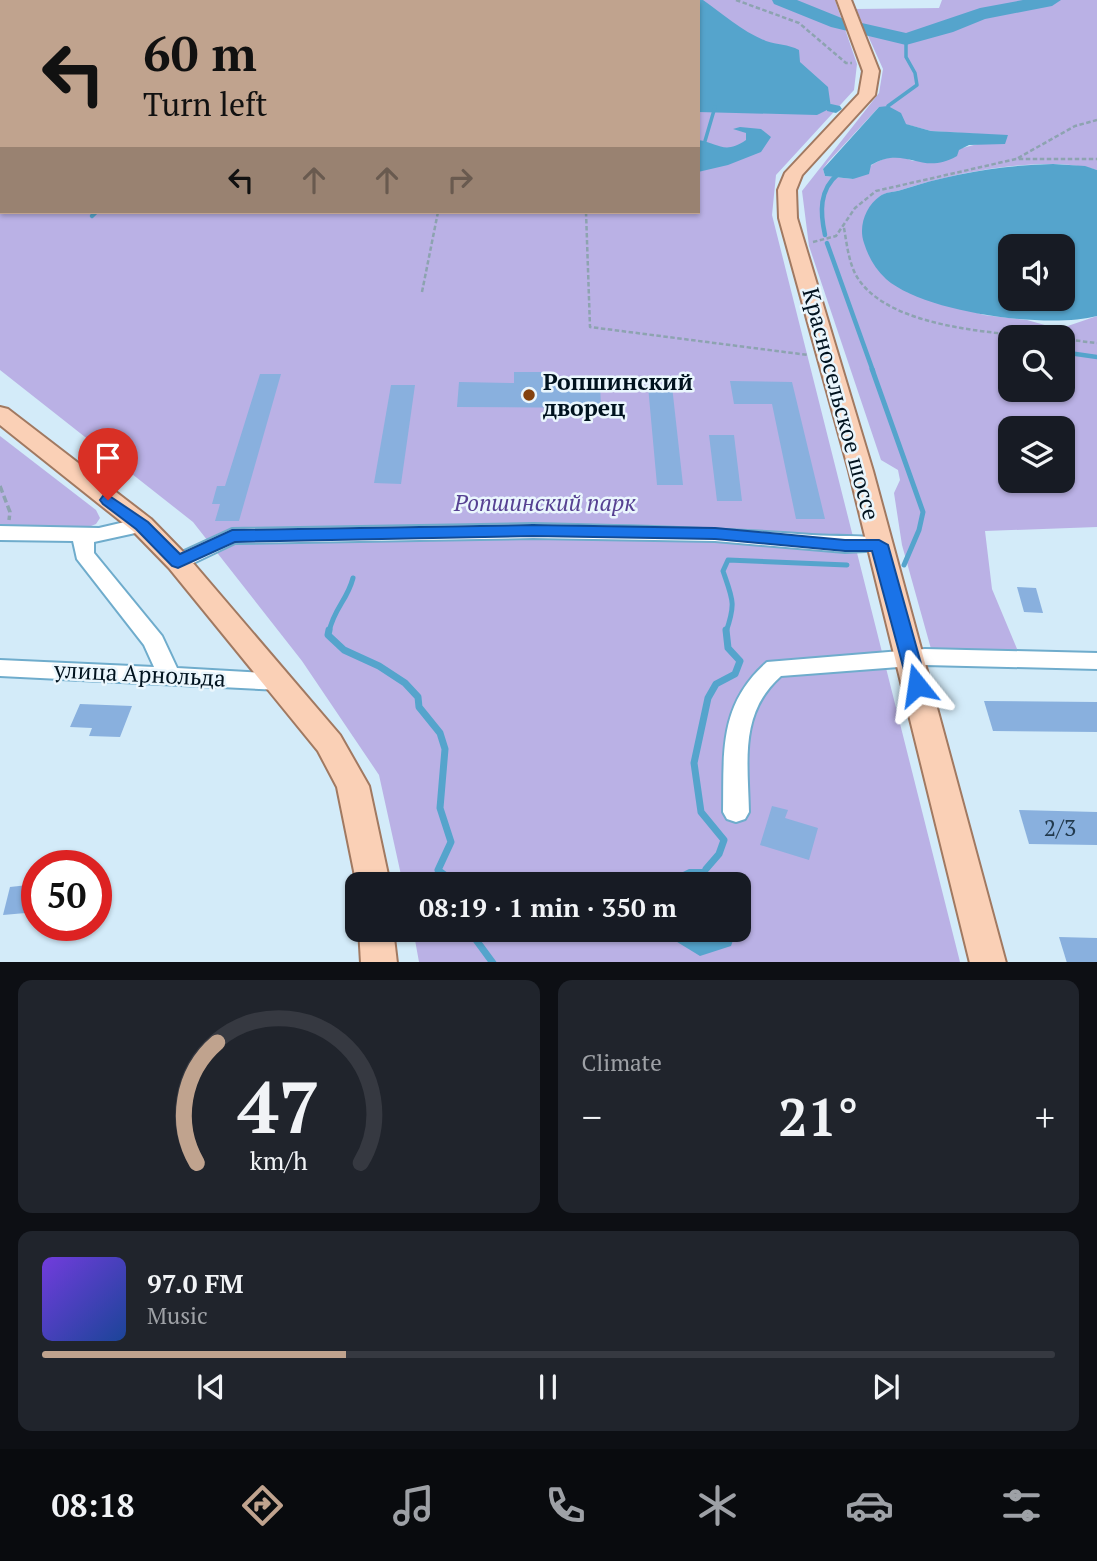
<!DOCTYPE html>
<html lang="en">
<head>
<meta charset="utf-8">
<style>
	:root { --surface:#171b24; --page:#20242c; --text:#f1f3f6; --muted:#9ea1a6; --line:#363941; --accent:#c0a38e }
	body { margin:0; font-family:"PT Serif",serif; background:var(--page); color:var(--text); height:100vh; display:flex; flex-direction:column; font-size:26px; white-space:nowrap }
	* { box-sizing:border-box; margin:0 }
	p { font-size:23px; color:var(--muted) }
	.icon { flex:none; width:38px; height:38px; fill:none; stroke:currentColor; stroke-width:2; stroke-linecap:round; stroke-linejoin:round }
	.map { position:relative; height:962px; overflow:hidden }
	.details { display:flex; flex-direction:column; gap:18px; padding:18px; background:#0d0f14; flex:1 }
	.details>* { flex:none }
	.guide { position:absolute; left:0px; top:0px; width:700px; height:214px; box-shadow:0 2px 5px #0004; background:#c0a38e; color:#111; overflow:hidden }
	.fabs { position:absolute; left:998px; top:234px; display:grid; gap:14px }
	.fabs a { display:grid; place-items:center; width:77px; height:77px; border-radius:14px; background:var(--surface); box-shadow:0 2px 5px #0004; font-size:35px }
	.speed { position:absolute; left:21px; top:850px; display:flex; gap:14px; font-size:35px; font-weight:700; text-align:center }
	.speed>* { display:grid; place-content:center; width:91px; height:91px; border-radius:50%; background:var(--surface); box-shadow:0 2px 5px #0004; line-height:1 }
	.speed .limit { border:10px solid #d22; background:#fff; color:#111 }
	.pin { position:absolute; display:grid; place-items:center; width:60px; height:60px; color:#fff; margin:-72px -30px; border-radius:50% 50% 50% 0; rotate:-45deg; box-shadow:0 0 7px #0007 }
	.pin .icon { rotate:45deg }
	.me { position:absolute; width:77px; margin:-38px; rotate:345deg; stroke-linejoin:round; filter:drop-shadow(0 0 5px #0008) }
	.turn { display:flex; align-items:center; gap:24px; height:147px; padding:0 28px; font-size:32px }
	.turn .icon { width:91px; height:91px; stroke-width:2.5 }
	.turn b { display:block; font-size:49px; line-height:60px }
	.lanes { display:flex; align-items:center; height:66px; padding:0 28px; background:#0003; justify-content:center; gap:35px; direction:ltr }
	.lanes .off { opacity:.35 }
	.big { font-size:52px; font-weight:800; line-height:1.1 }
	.details .card { flex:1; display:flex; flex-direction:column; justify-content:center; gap:10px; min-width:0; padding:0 24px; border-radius:14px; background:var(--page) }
	.details .dial { align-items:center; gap:0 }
	.dial svg { height:182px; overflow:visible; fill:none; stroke:var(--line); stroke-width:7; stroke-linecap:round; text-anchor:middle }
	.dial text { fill:var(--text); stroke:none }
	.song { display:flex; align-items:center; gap:21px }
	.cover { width:84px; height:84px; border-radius:10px; background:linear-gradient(135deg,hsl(260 70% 55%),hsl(220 70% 35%)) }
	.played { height:7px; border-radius:4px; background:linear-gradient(90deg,var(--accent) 30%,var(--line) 30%) }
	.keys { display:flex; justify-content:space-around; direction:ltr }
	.heat { display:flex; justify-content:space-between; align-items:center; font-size:38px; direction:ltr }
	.details .tiles { flex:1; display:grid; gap:18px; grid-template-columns:1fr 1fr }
	.card:last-child { grid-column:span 2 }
	.trip { position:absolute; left:345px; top:872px; width:406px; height:70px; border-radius:14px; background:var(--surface); box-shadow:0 2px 5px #0004; font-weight:800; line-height:70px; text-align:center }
	.tabs { display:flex; height:112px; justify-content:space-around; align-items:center; background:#090b0e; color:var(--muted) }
	.tabs .icon { width:49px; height:49px }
	.tabs .on { color:var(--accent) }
	.tabs b { font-size:32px; color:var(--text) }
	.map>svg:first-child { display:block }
	.green { fill:#bab1e5; fill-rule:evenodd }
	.water { fill:#55a4cc; fill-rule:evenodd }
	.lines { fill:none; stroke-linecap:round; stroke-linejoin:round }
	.stream-far3 { stroke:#55a4cc; stroke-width:3.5 }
	.stream-far2 { stroke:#55a4cc; stroke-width:4.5 }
	.stream-far1 { stroke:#55a4cc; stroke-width:5 }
	.stream { stroke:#55a4cc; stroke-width:7 }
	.canal { fill:#55a4cc; fill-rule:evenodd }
	.river { fill:#55a4cc; fill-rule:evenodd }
	.building { fill:#89b0de }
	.minor-casing { stroke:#6faccc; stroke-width:4 }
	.major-casing { stroke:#a17961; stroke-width:4 }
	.path-far1 { stroke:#8da3b0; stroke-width:2.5; stroke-dasharray:4.5 2.5; stroke-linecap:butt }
	.path { stroke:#8da3b0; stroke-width:3.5; stroke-dasharray:7 3.5; stroke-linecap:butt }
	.minor { fill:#fff; fill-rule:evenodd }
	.major { fill:#fad0b6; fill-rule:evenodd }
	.route { fill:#1a73e8; stroke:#114b97; stroke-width:2 }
	.poi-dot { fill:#84420f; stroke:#eaf6fd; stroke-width:2.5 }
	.labels { text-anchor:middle; stroke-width:5; stroke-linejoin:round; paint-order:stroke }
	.poi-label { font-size:23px; font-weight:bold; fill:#00121e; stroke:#eaf6fd; text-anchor:start }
	.street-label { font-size:23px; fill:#00121e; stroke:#eaf6fd }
	.park-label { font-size:23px; font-style:italic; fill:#564192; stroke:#eaf6fd }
	.near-number-label { font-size:23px; fill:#223a4e }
</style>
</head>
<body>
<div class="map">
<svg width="1097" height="963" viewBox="0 0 1097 963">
	<rect width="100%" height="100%" fill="#d3ebf9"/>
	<g class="green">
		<path d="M0,0H835L857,64L854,90L776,175L772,215L960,962H419L413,929H738V884H403L379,775L302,661L193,522L0,370ZM2,2H698V212H2Z"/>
		<path d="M942,0H1097V170C1045,154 952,173 901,190C895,192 886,192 880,196C876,199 871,208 867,212L907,292L984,315L1027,320L1059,329L1097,316V527L985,531L992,589L1020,656H933L902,545L894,493L900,480L898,470L881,460L809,246L802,191L879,93L883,69L856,9L939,8ZM879,107L905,124L931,131L1008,136L913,161C888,150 872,164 853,179L825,176L823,169L828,162ZM1010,338H1062V390H1010ZM1010,429H1062V481H1010Z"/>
		<path d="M0,436L96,510L100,518L96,524L86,528L0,527Z"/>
	</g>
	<g class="water">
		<path d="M527,0H703C723,14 743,32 766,41C777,45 788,44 799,50L800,62L828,87L831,108L817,115L698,112V2H525Z"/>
		<path d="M888,106L901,113L906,124L931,131L1008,135L1005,144L969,145L959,150L957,156C920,177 907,144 871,165L869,174L853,179L825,176L823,169L879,107Z"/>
		<path d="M740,127L761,129L771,137L761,152L728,165L698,172V140C719,143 724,155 746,140V133L733,129Z"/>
		<path d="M1053,164L1085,166L1097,170V316C1048,329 925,313 886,279C875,269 868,256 864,243C858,226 866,206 880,196C885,192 895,192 901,190C949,174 1002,165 1053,164ZM1010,247H1062V299H1010Z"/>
		<path d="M689,869H706L715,884H669L673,877Z"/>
		<path d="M647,929H737L731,946L700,956L669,937L649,941Z"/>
	</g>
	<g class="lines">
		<g class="stream-far3">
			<path d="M888,106L917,85L915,73L906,57V39"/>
			<path d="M705,141L715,107"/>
		</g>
		<g class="stream-far2">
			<path d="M92,216L96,212"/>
			<path d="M825,235C820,212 819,190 838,174"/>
			<path d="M827,243L873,371"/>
			<path d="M1062,352L1097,357"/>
		</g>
		<g class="stream-far1">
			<path d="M872,369L923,512L919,530L904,565"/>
			<path d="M329,632C334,608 347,601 353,578"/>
			<path d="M726,632C736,603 733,600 723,571L728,560L847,565"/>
		</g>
		<g class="stream">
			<path d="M329,630L328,635L344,650L379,666L405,683L418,697L419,707L440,733L445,749L440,808L451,842L438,870L457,884"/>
			<path d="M706,869L719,854L724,840L701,812L694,763L708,698L716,684L735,674L740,661L728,648L726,630"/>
			<path d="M468,929L493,963"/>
		</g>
		<path class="canal" d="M831,104L840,106L842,109L836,113L827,111V105Z"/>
		<path class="river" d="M772,0H797L844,19L906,33L980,8L1023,0H1061L1052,6L985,19L953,32L906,45L831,27L774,4Z"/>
	</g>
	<g class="building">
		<path d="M514,372H553V382L600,383L601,408L457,407L459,382L514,383Z"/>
		<path d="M260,374H281L239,521H215L220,504H212L217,486H225Z"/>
		<path d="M730,381L792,382L825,519H796L772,404H734Z"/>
		<path d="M391,385H415L401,484L374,483Z"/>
		<path d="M648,386H672L683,485H657Z"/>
		<path d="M709,435H734L742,501H717Z"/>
		<path d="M1017,587L1036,588L1043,613L1024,612Z"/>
		<path d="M984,701L1097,702V732L993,731Z"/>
		<path d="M80,704L132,706L120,737L89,736L92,728L70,727Z"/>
		<path d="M772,806L788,810L785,818L818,828L809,860L760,845Z"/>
		<path d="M1019,810L1097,812V845L1029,844Z"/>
		<path d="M37,884V912L3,915L10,887Z"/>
		<path d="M1059,937L1097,938V963H1067Z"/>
	</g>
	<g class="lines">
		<g class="minor-casing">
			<g id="minor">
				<path d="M142,518L149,520L152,525L149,530L94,542V553L162,636L177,668L280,674L288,676L291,682L288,688L280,690L0,676V660L154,667L144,645L77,559L73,541L0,540V526L99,528Z"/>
				<path d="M533,524C626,526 719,528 812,535C835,537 864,534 886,540L889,545L886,550L845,552L715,541L533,538L235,543L185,567H171L168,562L171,557L232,529Z"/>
				<path d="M925,649L1097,653V669L925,665L781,676C739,713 748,761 749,812L745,819L736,822L727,819L723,812C724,753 718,705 767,662Z"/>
			</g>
		</g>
		<g class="major-casing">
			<g id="major">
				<path d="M837,0H851L879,71L875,95L802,175L796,190L797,218L873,471L1006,963H970L849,471L779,218L778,190L785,173L859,94L863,71Z"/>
				<path d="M0,407L8,409L151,519L187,556L340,735L369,786L390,884L357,886L337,787L318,751L169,568L133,531L0,425Z"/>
				<path d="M359,929H393L397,963H361Z"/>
			</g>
		</g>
		<g class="path-far1">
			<path d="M116,0L125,2"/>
			<path d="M736,0L799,23L846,63H852"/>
			<path d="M461,2L472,0"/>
			<path d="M1018,158L1075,126L1097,120"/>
			<path d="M586,212L590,327L808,355"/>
			<path d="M844,228C847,245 849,266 859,280C893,329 998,333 1052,338"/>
			<path d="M813,242L836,236L855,208L876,191L1016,159H1097"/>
			<path d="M422,292L438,212"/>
			<path d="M1062,339L1097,343"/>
		</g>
		<path class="path" d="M0,486L10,512L9,520"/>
		<use href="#minor" class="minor"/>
		<use href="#major" class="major"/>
	</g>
	<path class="route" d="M108,495L148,522L180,554L232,530L533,525L715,528L845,540H879L888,545L927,685L924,690H910L908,685L872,551H845L715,539L533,536L235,542L178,568L172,566L136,529L103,504L100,500L103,496Z"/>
	<circle class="poi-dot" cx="529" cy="395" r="7"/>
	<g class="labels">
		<g class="poi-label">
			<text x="543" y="390">Ропшинский<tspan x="543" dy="26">дворец</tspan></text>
		</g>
		<g class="street-label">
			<text transform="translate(841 404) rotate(75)" y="8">Красносельское шоссе</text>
			<text transform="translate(140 674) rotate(3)" y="8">улица Арнольда</text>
		</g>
		<g class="park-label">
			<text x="545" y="511">Ропшинский парк</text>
		</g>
		<g class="near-number-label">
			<text x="1060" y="836">2/3</text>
		</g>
	</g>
</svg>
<div class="fabs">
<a><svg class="icon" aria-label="sound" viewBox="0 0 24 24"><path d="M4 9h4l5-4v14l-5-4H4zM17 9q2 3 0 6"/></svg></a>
<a><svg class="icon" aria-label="search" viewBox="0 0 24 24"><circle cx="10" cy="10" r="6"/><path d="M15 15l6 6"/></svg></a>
<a><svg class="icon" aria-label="layers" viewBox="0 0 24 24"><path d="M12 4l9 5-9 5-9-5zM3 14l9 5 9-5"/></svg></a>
</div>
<div class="speed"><div class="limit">50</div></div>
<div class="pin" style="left:108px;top:500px;background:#d93025"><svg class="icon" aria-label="arrive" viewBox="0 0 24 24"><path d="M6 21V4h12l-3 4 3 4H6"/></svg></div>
<svg class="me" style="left:917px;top:685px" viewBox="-20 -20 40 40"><path d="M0-17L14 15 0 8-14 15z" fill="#1a73e8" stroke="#fff" stroke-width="4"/></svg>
<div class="trip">08:19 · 1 min · 350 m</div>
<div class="guide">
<div class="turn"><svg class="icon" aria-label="left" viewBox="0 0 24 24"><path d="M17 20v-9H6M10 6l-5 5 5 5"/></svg><div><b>60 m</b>Turn left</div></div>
<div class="lanes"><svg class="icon" aria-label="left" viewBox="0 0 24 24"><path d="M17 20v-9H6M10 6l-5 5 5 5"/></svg><svg class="icon off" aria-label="ahead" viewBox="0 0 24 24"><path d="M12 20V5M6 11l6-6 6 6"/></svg><svg class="icon off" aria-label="ahead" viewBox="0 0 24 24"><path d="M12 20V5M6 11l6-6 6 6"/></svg><svg class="icon off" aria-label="right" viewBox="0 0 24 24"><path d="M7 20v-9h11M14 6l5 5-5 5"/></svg></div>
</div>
</div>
<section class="details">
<div class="tiles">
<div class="card dial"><svg viewBox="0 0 100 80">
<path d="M14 69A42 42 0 1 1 86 69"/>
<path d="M14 69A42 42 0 0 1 23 16" stroke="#c0a38e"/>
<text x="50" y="56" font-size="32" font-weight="700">47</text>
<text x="50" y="72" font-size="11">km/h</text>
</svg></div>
<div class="card"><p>Climate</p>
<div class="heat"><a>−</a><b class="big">21°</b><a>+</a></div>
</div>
<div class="card">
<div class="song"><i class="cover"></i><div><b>97.0 FM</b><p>Music</p></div></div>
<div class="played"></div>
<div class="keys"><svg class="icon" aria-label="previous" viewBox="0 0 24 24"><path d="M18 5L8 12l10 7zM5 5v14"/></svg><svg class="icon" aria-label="pause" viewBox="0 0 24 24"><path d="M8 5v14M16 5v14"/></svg><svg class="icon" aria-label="next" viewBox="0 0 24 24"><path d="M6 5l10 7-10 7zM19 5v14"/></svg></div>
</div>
</div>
</section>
<nav class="tabs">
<b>08:18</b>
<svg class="icon on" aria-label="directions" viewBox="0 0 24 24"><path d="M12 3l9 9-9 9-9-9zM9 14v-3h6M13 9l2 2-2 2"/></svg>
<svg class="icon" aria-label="music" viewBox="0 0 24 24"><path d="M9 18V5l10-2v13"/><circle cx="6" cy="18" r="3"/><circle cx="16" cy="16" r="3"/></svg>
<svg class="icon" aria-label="phone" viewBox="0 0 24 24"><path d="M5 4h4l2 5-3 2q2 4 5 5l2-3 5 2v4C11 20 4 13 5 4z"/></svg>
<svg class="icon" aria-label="climate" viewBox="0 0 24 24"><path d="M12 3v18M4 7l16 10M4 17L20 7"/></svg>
<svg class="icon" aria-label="car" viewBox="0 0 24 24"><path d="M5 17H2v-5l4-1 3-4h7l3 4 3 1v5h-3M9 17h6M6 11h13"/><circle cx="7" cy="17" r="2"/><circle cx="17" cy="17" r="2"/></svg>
<svg class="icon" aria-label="filters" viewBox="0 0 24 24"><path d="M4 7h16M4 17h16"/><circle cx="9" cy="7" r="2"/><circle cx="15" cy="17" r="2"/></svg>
</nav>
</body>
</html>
